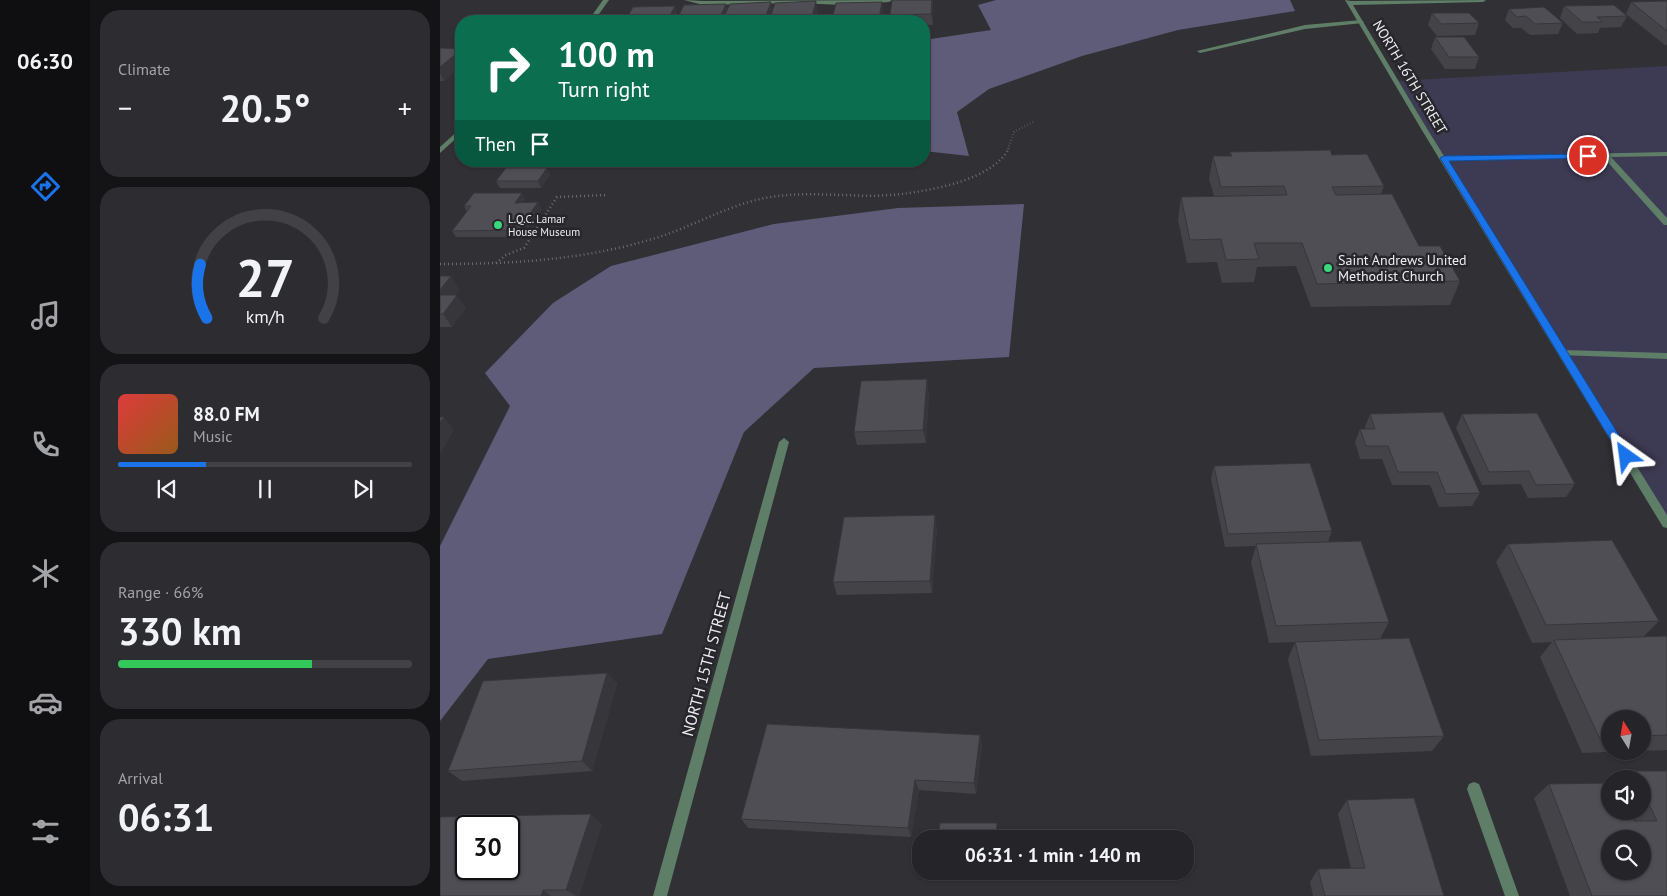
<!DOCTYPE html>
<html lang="en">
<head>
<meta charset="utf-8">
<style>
	:root { --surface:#252428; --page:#2d2c30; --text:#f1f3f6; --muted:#a3a4a8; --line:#424145; --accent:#1a73e8 }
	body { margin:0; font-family:"PT Sans",sans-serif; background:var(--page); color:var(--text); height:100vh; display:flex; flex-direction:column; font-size:19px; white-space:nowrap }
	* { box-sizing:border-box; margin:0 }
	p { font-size:16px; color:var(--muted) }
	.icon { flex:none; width:28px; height:28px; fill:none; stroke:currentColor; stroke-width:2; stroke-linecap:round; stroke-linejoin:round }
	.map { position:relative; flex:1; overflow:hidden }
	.sheet { display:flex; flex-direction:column; gap:10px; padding:10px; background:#141416; width:350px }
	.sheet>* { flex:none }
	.hud { position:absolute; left:15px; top:15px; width:475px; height:152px; border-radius:20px; box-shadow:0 1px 4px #0004,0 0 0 1px var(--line); background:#0b6e4f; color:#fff; overflow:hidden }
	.needle { width:32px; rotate:349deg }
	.controls { position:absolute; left:1161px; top:710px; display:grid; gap:10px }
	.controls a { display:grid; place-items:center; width:50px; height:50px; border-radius:50%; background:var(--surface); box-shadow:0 1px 4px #0004,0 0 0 1px var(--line); font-size:25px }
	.speed { position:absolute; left:15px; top:815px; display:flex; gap:10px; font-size:25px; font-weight:700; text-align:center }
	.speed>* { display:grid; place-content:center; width:65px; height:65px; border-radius:50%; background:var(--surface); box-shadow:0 1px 4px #0004,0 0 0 1px var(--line); line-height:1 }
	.speed .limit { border:2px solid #111; border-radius:8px; background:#fff; color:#111 }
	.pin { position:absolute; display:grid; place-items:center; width:42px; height:42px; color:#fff; margin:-21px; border:2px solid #fff; border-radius:50%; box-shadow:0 1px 5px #0007 }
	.me { position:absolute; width:55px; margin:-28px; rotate:329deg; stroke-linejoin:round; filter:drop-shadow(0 0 4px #0008) }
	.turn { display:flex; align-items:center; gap:18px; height:105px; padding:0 20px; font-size:22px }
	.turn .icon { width:65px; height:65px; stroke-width:2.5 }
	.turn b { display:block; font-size:35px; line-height:42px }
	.then { display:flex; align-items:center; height:48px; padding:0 20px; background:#0003; gap:10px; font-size:19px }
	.big { font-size:38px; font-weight:700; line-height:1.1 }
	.sheet .widget { flex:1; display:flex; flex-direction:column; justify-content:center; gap:8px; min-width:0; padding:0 18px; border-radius:20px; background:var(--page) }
	.sheet .dial { align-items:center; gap:0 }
	.dial svg { height:130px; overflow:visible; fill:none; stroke:var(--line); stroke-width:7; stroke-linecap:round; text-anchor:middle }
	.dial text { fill:var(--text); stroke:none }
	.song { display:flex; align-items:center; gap:15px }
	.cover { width:60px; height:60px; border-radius:8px; background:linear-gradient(135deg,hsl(0 70% 55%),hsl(30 70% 35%)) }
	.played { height:5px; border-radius:2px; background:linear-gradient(90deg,var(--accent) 30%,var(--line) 30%) }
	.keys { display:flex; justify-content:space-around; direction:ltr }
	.heat { display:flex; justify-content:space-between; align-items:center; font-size:28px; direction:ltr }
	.charge { height:8px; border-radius:4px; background:linear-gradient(90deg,#34c759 66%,var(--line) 0) }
	.trip { position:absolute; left:472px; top:830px; width:282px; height:50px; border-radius:20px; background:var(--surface); box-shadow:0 1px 4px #0004,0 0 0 1px var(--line); font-weight:700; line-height:50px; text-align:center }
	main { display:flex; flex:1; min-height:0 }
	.menu { display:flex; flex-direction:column; width:90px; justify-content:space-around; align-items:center; background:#0f0e10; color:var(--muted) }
	.menu .icon { width:35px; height:35px }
	.menu .active { color:var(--accent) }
	.menu b { font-size:22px; color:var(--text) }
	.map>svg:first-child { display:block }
	.green { fill:#3d3a53 }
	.forest { fill:#5f5c7a }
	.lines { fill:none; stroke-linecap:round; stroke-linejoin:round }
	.path-far1 { stroke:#6d6d71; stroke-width:2; stroke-dasharray:0.5 2.5; stroke-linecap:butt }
	.path { stroke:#6d6d71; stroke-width:2.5; stroke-dasharray:1 3; stroke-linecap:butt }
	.lane { fill:#5f7e68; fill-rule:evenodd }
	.street { fill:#5f7e68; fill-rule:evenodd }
	.wall { fill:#444348 }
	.shaded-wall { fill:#37373b }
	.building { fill:#4f4e54; stroke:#37373b; fill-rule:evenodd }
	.route { fill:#1a73e8; stroke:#114b97 }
	.poi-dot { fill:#3bd77e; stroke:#27262b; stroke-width:2 }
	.labels { text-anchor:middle; stroke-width:5; stroke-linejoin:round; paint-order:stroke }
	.far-poi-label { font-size:11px; fill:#eeeef1; stroke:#27262b; text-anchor:start }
	.street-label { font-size:14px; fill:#eeeef1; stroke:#27262b }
	.poi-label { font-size:14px; fill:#eeeef1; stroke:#27262b; text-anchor:start }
	.near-street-label { font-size:16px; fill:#eeeef1; stroke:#27262b }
</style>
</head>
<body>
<main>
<nav class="menu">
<b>06:30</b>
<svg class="icon active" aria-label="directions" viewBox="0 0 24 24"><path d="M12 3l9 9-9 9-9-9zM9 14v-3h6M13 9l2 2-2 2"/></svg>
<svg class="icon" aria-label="music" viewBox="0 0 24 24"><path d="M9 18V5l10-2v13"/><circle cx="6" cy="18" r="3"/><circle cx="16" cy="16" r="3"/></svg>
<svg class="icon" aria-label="phone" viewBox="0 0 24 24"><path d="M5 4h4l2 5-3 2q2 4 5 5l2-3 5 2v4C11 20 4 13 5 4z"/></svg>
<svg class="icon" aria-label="climate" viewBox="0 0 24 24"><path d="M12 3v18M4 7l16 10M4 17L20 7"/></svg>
<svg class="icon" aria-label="car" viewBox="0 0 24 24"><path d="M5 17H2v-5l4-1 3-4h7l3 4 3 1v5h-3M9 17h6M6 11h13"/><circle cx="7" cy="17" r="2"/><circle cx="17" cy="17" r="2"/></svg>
<svg class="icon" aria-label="filters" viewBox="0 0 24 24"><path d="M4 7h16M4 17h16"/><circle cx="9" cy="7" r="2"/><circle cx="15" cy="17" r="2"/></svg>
</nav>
<section class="sheet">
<div class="widget"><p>Climate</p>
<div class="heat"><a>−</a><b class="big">20.5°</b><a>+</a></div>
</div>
<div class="widget dial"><svg viewBox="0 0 100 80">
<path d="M14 69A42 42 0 1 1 86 69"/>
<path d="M14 69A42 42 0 0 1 10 36" stroke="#1a73e8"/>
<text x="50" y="56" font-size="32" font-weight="700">27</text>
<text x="50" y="72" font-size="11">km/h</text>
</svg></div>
<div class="widget">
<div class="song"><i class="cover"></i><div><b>88.0 FM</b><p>Music</p></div></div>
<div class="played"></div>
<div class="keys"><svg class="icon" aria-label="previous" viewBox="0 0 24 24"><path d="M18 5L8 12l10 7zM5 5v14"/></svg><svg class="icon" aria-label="pause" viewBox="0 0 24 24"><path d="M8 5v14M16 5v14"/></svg><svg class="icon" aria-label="next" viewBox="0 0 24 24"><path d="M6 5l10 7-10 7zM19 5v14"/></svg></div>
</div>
<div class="widget"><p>Range · 66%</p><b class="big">330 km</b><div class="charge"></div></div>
<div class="widget"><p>Arrival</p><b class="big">06:31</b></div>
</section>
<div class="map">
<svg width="1227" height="896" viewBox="0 0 1227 896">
	<rect width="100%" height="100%" fill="#313035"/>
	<path class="green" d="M1227,66V524L956,81Z"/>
	<g class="forest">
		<path d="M556,0H850L855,11L738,30L642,56L549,89L517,112L529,156L484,151V40L551,30L538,5Z"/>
		<path d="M584,204L569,357L374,368L304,432L222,634L48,659L0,721V546L70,406L45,373L113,303L171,266L334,224L458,208Z"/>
	</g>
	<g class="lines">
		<path class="path-far1" d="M568,149L574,132L593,122"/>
		<g class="path">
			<path d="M56,263L66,255L84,248L117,197L168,195"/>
			<path d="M0,264C71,264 141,260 209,240C253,228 292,201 338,196C379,191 421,199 462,194C494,190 554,179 569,148"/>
		</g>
		<g class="lane">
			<path d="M921,20L924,22L923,23L865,29L760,53L757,51L865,25Z"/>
			<path d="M1227,152V156L1171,157L1227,218V225H1224L1164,158L1004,161L1000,159L1004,157Z"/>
			<path d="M1123,350L1227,353V359L1120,355L1118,353L1120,351Z"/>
		</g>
		<g class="street">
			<path d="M163,0H169L154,21H148Z"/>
			<path d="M244,0L263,1L452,0L449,2L403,5L357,3L263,5Z"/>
			<path d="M905,0L911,1L1046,0L1043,2L913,5L986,127L1227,515V528L1223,527L980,127Z"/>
			<path d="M21,128V134L0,153V147Z"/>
			<path d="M344,438L349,442L227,896H213L339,442Z"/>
			<path d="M1034,782L1039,784L1041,789L1079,896H1065L1027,789L1029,784Z"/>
		</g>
	</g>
	<g class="wall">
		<path d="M1227,1V45H1225L1186,14L1191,2Z"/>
		<path d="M493,5V25H484V21H451L450,15Z"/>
		<path d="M1124,6L1187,16L1181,27L1160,28L1158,33L1137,34L1120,18Z"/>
		<path d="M1069,9L1123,23L1118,34L1090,35L1081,28H1073L1065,20Z"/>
		<path d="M444,13L442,21H392V20Z"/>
		<path d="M992,13L1039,23L1035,35L997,36L988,25Z"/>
		<path d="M995,37L1039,57L1035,69H1005L991,49Z"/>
		<path d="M0,48L4,81H0Z"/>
		<path d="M790,152L892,155L944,186L941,194L979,246L1020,281L1010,305L871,307L856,266L817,267L814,282L782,283L777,262L747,263L738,220L741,197L774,196L769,179L773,156H790Z"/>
		<path d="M110,175L101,188H60L56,181Z"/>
		<path d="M85,199L83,202L102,209L83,237H16L12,231L27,212L24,206Z"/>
		<path d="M0,276H11L19,289L15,295L26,308L12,327H0Z"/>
		<path d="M489,393L486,443L417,445L414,432Z"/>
		<path d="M930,414L1040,493L1032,506L999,507L990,485H952L942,459H920L915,442L920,429H926L925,427Z"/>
		<path d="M1022,414L1135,484L1126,497L1088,498L1081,484L1042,485L1016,428Z"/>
		<path d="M774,466L892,531L888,542L949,622L940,639L829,643L811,562L816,546L785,547L771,479Z"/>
		<path d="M497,528L492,593L397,595L393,582Z"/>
		<path d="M1068,544L1219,621L1203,637L1227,636V750L1202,751V719H1170V751H1189L1142,753L1100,657L1112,642L1092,643L1056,562Z"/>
		<path d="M855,642L1004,736L992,751L871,756L848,659Z"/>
		<path d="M167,673L177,684L152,771L22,781L8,771Z"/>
		<path d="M540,735L542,745L536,794L479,790L471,837L308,828L301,819Z"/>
		<path d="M1194,771H1227V896H1130L1094,798L1109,784L1170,811H1202V779H1185Z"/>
		<path d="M907,800L1004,896H873L870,882L878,869L911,868L898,814Z"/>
		<path d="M162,824L139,896H0Z"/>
		<path d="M555,871V878L497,876L495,872Z"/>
	</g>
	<g class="shaded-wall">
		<path d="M492,0H493V25L491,14Z"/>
		<path d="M376,1L378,13L376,21H371Z"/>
		<path d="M331,2L333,14L331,21H324Z"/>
		<path d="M442,2L444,13L442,21H439V19Z"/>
		<path d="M286,4L289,15L286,21H278Z"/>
		<path d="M235,6L239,17L236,21H227Z"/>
		<path d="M21,50V67L4,81L0,73V67Z"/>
		<path d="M107,168L110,175L101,188L98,181Z"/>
		<path d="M82,193L85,199L78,209L75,203Z"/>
		<path d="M98,202L102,209L83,237L79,230Z"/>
		<path d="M11,276L19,289L5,308L0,300V290Z"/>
		<path d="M17,295L26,308L12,327L3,314Z"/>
		<path d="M487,379L489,393L486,443L483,430Z"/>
		<path d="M4,417L14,430L0,454V423Z"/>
		<path d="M495,515L497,528L492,593L490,581Z"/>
		<path d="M167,673L177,684L152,771L142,761Z"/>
		<path d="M540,735L542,745L536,794L534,783Z"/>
		<path d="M475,780L479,790L471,837L468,828Z"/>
		<path d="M151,814L162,824L139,896H136L126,890Z"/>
		<path d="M103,890L111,896H101Z"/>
	</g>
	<g class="building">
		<path d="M452,0H492L491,14L450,15Z"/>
		<path d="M376,1L371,21H329L335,3Z"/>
		<path d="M1227,1V31L1191,2Z"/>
		<path d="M331,2L324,21H282L290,4Z"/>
		<path d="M442,2L439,19L392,20L396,3Z"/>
		<path d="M286,4L278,21H236L244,5Z"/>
		<path d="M1174,5L1187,16L1157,17L1163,22H1142L1124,6Z"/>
		<path d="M235,6L227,21H185L193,7Z"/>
		<path d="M1104,7L1123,23L1095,24L1086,16L1077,17L1069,9Z"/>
		<path d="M992,13H1029L1039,23L1001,24Z"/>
		<path d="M995,37H1024L1039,57H1009Z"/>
		<path d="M0,48L21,49V50L0,67Z"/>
		<path d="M890,150L892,155L927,154L944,186L892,187L896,195L952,194L979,246H1000L1020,281L877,284L862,243H814L819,259L786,260L781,239L750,240L741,197L847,195L844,186L781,187L773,156H792L790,152Z"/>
		<path d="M66,168H107L98,181H56Z"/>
		<path d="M34,193H82L75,203L98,202L79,230L12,231L31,206H24Z"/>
		<path d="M0,276H11L0,290Z"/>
		<path d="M0,295H17L3,314H0Z"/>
		<path d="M487,379L483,430L414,432L421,381Z"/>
		<path d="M1003,412L1040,493L1006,494L997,472H958L948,446H926L920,429H935L930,414Z"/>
		<path d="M1097,413L1135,484L1096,485L1089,471L1049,472L1022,414Z"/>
		<path d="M0,417H4L0,423Z"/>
		<path d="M870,463L892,531L788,534L774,466Z"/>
		<path d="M495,515L490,581L393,582L404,517Z"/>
		<path d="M1172,540L1219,621L1106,625L1068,544Z"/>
		<path d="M921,541L949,622L836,626L816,544Z"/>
		<path d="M1227,636V735L1202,736V719H1170V737H1159L1114,640Z"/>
		<path d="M969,638L1004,736L879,740L855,642Z"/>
		<path d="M167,673L142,761L8,771L43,681Z"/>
		<path d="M327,724L540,735L534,783L475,780L468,828L301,819Z"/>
		<path d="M1194,771H1227V896H1152L1109,784L1170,783V811H1189L1194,821H1217L1202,789V779H1198ZM1170,839H1202V871H1170Z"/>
		<path d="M974,798L1004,896H885L878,869L925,868L907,800Z"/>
		<path d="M151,814L126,890H103L101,896H0V817ZM26,826H69V869H26Z"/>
		<path d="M500,823H557L556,839H498Z"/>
		<path d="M495,871H554V873Z"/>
	</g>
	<path class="route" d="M1148,154L1151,155V158L1009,161L1190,453L1192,456L1186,461L1182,459L1000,158L1004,156Z"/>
	<g class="poi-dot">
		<circle cx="58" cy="225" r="5"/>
		<circle cx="888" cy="268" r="5"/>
	</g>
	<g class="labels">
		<g class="far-poi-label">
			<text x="68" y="223">L.Q.C. Lamar<tspan x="68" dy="13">House Museum</tspan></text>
		</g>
		<g class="street-label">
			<text transform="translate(970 77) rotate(59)" y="5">NORTH 16TH STREET</text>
		</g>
		<g class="poi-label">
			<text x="898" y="265">Saint Andrews United<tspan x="898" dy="16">Methodist Church</tspan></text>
		</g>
		<g class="near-street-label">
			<text transform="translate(266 664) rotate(-75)" y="6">NORTH 15TH STREET</text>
		</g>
	</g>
</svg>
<div class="controls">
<a><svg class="needle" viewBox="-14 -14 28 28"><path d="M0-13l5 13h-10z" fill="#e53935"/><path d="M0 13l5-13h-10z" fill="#a3a4a8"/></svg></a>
<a><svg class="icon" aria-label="sound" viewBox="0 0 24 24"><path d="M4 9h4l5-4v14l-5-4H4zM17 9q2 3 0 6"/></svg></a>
<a><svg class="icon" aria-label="search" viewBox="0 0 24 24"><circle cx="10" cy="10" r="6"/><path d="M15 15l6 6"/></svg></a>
</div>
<div class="speed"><div class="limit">30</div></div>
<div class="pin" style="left:1148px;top:156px;background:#d93025"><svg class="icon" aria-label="arrive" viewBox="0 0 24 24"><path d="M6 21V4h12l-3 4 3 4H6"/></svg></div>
<svg class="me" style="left:1186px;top:456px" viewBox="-20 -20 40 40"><path d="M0-17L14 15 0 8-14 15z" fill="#1a73e8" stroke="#fff" stroke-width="4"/></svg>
<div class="trip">06:31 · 1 min · 140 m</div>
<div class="hud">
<div class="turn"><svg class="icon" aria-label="right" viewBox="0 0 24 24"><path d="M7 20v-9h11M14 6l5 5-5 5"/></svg><div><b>100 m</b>Turn right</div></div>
<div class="then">Then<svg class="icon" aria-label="arrive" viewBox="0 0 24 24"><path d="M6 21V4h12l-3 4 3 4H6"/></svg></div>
</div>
</div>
</main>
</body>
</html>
